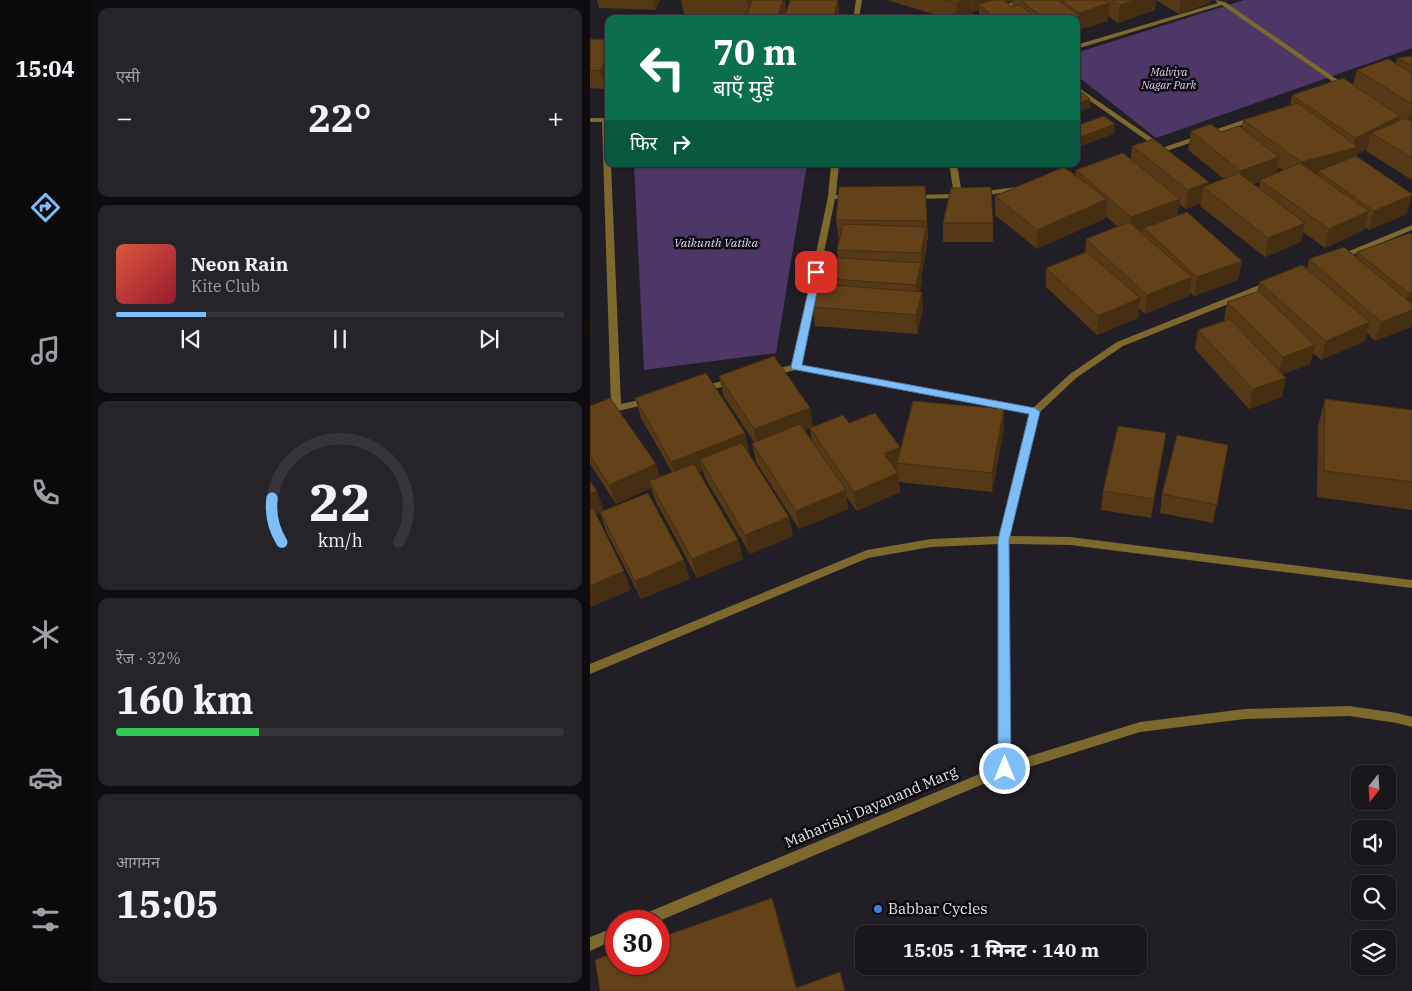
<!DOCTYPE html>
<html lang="hi">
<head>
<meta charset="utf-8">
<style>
	:root { --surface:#19161c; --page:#262329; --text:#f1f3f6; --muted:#9f9fa3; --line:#37353b; --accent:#7dbef9 }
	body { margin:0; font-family:"IBM Plex Serif","Noto Sans Devanagari",serif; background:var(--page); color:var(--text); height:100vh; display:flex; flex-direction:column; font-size:19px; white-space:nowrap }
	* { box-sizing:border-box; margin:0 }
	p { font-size:16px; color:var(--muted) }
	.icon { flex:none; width:28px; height:28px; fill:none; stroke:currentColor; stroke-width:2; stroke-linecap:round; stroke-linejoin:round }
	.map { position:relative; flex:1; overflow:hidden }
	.side { display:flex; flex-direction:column; gap:8px; padding:8px; background:#0e0c0f; width:500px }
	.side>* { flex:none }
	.banner { position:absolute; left:15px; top:15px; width:475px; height:152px; border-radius:10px; box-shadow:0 1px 4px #0004,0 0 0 1px var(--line); background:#0b6e4f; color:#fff; overflow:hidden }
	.needle { width:32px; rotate:197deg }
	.fabs { position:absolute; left:761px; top:765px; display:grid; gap:10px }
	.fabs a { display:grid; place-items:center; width:45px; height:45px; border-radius:10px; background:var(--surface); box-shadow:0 1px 4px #0004,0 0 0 1px var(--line); font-size:25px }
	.speed { position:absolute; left:15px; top:910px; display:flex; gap:10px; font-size:25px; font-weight:700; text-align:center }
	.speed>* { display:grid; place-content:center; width:65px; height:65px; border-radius:50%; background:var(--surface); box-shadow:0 1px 4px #0004,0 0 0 1px var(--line); line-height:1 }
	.speed .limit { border:8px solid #d22; background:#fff; color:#111 }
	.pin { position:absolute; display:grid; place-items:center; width:42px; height:42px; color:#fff; margin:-21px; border-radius:10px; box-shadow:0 2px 8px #0006 }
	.me { position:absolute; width:55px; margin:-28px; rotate:0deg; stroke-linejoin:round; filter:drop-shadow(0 0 4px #0008) }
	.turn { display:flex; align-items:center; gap:18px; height:105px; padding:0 25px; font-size:22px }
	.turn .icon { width:65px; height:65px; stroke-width:2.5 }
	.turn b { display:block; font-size:35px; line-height:42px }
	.then { display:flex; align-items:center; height:48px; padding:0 25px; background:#0003; gap:10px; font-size:19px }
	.big { font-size:38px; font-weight:800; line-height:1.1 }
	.side .card { flex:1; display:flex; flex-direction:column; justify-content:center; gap:8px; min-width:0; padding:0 18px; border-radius:10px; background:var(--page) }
	.side .dial { align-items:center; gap:0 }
	.dial svg { height:130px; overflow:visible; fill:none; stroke:var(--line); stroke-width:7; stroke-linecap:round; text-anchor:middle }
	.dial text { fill:var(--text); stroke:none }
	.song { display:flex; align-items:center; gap:15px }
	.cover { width:60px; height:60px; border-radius:8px; background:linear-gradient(135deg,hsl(10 70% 55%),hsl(350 70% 35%)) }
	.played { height:5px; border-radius:2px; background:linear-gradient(90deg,var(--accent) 20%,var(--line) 20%) }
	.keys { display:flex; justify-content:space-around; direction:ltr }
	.heat { display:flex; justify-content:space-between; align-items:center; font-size:28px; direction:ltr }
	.charge { height:8px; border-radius:4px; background:linear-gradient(90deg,#34c759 32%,var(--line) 0) }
	.trip { position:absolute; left:265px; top:925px; width:292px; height:50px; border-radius:10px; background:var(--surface); box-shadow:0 1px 4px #0004,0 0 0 1px var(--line); font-weight:800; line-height:50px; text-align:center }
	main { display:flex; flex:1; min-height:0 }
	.tab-bar { display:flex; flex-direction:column; width:90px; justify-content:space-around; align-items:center; background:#0a090b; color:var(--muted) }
	.tab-bar .icon { width:35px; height:35px }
	.tab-bar .on { color:var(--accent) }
	.tab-bar b { font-size:22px; color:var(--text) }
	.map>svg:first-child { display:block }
	.green { fill:#4c3766 }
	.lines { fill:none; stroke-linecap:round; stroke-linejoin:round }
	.minor { fill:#7d682e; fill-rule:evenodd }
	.tertiary { fill:#7d682e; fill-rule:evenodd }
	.wall { fill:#553816; fill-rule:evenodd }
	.shaded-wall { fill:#452e12 }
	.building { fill:#634119; stroke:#452e12 }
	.route { fill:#7dbef9; stroke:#517ca2 }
	.shop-dot { fill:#3f7fe0; stroke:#0a090c; stroke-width:2 }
	.labels { text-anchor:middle; stroke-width:5; stroke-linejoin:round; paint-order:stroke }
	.far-park-label { font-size:11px; font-style:italic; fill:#e2d1fc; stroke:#0a090c }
	.park-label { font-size:12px; font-style:italic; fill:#e2d1fc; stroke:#0a090c }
	.near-street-label { font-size:15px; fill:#e9e7ec; stroke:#0a090c }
	.near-poi-label { font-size:15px; fill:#e9e7ec; stroke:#0a090c; text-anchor:start }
</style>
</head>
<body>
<main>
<nav class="tab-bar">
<b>15:04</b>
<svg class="icon on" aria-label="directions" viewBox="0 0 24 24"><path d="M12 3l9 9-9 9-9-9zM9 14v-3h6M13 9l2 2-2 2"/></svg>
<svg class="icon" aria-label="music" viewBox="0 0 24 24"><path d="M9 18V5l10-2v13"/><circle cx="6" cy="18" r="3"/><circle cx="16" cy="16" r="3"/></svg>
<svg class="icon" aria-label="phone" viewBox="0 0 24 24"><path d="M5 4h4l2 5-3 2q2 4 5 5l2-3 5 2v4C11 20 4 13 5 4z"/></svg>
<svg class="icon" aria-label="climate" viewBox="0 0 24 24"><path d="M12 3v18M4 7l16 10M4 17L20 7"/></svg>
<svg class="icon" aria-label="car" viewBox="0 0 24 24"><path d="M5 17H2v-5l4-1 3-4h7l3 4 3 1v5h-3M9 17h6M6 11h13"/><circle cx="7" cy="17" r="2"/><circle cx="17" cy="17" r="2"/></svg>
<svg class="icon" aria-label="filters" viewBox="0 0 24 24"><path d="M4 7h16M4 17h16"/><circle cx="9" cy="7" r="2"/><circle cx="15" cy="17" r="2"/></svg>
</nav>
<section class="side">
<div class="card"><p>एसी</p>
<div class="heat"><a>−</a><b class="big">22°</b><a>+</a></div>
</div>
<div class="card">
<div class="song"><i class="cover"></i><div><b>Neon Rain</b><p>Kite Club</p></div></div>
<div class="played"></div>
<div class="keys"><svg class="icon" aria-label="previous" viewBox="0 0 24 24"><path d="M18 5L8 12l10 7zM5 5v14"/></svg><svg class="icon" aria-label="pause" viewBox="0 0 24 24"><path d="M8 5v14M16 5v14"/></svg><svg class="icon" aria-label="next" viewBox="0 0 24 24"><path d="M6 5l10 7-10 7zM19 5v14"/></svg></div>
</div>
<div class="card dial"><svg viewBox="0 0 100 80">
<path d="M14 69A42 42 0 1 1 86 69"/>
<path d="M14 69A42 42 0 0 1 8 42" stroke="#7dbef9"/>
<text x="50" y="56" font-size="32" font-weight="700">22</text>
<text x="50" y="72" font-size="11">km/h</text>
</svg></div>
<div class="card"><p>रेंज · 32%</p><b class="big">160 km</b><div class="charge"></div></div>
<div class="card"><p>आगमन</p><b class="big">15:05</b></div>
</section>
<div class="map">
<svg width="822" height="991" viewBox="0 0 822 991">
	<rect width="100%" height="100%" fill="#211e26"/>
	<g class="green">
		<path d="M654,0H822V48L566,138L486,75V53Z"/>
		<path d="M44,164H217L186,353L54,370Z"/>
	</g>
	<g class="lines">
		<g class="minor">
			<path d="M266,0H272L269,19H263Z"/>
			<path d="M429,0H438L385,19H375Z"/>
			<path d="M625,0L635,2L758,87L752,88L632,5L486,49V45L628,3Z"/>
			<path d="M486,86L572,145V148L662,117L669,119L565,155L561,153L569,149L486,91Z"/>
			<path d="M0,118H19V164H21L31,404L59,398L64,401L62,403L28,411L0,421V414L21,406L12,122H0Z"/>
			<path d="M241,164H249L246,195H261L265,197L261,199H245L211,365L443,408L480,374L527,342L677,282H683L684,284L683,286L533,346L486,378L449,413L420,536L480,537L822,580V588L480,545L419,544L421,769L419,773L415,774L411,773L409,769V544L341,547L278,558L0,674V664L277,550L341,539L410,536L440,414L206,370L180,376L175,373L177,371L202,365L238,197Z"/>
			<path d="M359,164H367L372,194L375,196L374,198L320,199L319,197L323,195L364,194Z"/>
			<path d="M433,186H436V190L388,196L384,194L388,192Z"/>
			<path d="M822,225V230L752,259L749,260L745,257Z"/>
			<path d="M144,378L147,379L149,381L147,383L112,392L107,389L109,387Z"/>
		</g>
		<g class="tertiary">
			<path d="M759,706L807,713L822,717V727L807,723L759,716L655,719L550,732L417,774L69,921H47L49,916L411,765L550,722L655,709Z"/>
			<path d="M26,927V939L0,951V937Z"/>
		</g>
	</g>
	<g class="wall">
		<path d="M7,0H70L65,10L9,8Z"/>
		<path d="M91,0H195L196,12L250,17L94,14Z"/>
		<path d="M297,0H621L620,3L589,14L566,0L565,10L528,23L518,16V21L489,30V34L486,19H389V10L383,12L382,11V15L372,19H359ZM422,1V7L416,3Z"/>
		<path d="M0,39L19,40V81L15,89L0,88Z"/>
		<path d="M822,56V180L776,151L777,149L767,154L766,156L817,214L779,230L775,227L774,230L735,248L713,232L711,242L675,257L610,206L611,203L596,209L589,204L587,216L652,261L648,280L604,296L600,292L599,296L555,314L549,309L548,318L507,335L456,287V268L495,252L496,239L528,227L516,216V218L447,249L405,215V196L485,176L486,170L541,159L542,146L618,185L634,179L598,150L601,131L631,132L652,128L653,120L700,105L702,95L763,84L767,70L806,63L807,58ZM688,167L693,170L686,173ZM670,181L669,188L663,184Z"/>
		<path d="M335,186L338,240H337V246L332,272H331L332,282L330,292L333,311L327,334L225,326L223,307L228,290L227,278L248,258L247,250L249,239L246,220Z"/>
		<rect x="353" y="223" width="50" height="19"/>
		<path d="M822,235V323L821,327L785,341L777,333L775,341L731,360L723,353L720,364L693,374L692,397L659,409L605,349L608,330L634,321L637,302L667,292L669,282L717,269L719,259L766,257L767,252Z"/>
		<path d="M129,376L220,408L223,426L259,423L310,447L311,450L414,409V429L402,492L309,482L310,492L267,511L256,496L258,509L209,529L166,462L162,443L164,442L133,395ZM220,428L222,441L215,430Z"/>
		<path d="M45,398L155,433L159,452L158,453L203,536L160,554L115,478L113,470L109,472L148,540L153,559L107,578L65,500L61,488L26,504L0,464V406L70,477L82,472L51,418Z"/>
		<path d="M735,399L822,410V510L727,497L728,426Z"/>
		<path d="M576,433L561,518L511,510L513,491Z"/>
		<path d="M638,445L623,523L570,513L572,494Z"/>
		<path d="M7,491L13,510L100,579L51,599L16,531L10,512L6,514L41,590L0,607Z"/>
	</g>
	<g class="shaded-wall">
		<path d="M63,0H70L65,10Z"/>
		<path d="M157,0H165L160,16Z"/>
		<path d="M193,0H195L197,14L195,19H187Z"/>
		<path d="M248,0L250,19H243Z"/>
		<path d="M375,0H382V15L372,19H367L366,3Z"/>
		<path d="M391,0H406L388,4L389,10L383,12V2Z"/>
		<path d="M411,0H422V1L411,4Z"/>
		<path d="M545,0H566L565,10L528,23L530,5Z"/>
		<path d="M591,0H621L620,3L589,14Z"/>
		<path d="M519,3L518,21L489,30V34L486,35V19H481L489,16V13Z"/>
		<path d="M19,53V71H17L19,81L15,89L10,71Z"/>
		<path d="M500,99V108L486,113V104Z"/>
		<path d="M822,106V121L817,123Z"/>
		<path d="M810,116L805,134L781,133L777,149L767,154L764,166L728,171L727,176L707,181L711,162L763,149L765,138Z"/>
		<path d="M525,124L524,134L486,148V139Z"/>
		<path d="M689,157L686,176L670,180V181L647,190L650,171Z"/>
		<path d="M619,182L617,191L613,187L611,203L596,209L598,190Z"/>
		<path d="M822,195L817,214L779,230L784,211Z"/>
		<path d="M517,199L516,218L447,249V230Z"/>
		<path d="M590,199L587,218L554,228V231L539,236L541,217Z"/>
		<path d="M779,211L774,230L735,248L739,229Z"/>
		<path d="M715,223L711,242L675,257L678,238Z"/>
		<path d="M336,227L337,246L332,272L331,253Z"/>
		<path d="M652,261L648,280L604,296L607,277Z"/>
		<path d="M331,263L332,282L327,304L326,285Z"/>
		<path d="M602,277L599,296L555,314L557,295Z"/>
		<path d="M332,292L333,311L327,334L326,315Z"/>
		<path d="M822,292V308L812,313L818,293Z"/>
		<path d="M550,298L548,318L507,335L508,316Z"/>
		<path d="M822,310V323L821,327L785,341L791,322Z"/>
		<path d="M780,322L775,341L731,360L736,341Z"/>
		<path d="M0,323L1,328L0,335Z"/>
		<path d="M725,345L720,364L688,376L693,357Z"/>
		<path d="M696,378L692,397L659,409L663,389Z"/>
		<path d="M220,408L223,427L168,448L164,429Z"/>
		<path d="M414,409V429L402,492V473Z"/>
		<path d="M155,433L159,452L116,469L110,459L113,470L87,481L81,462Z"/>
		<path d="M576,433L573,452L561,518L564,499Z"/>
		<path d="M310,447L312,464L307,463L308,468L296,473L294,454Z"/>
		<path d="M66,464L72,483L59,481L61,488L26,504L19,485Z"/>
		<path d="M308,473L310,492L267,511L264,492Z"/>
		<path d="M256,490L258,509L209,529L206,511Z"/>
		<path d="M7,491L13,510L0,516V494Z"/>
		<path d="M199,517L203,536L160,554L155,535Z"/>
		<path d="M148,540L153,559L107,578L102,559Z"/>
		<path d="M94,560L100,579L51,599L45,581Z"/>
		<path d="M34,571L41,590L0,607V586Z"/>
		<path d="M182,898L189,920L208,991H207Z"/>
	</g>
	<g class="building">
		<path d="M162,0H193L187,19H156Z"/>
		<path d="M200,0H248L243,19H194Z"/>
		<path d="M355,0H375L366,3Z"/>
		<path d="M382,0H391L383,2H382Z"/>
		<path d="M404,0H413L422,7L429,5L448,19H407L388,4Z"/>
		<path d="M430,0H467L490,16L481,19H455Z"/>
		<path d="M471,0H514L519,3L489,13Z"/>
		<path d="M522,0H545L530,5Z"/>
		<path d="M275,14L348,18L347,19H273Z"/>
		<path d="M0,39L19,40V53L10,71L0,70Z"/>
		<path d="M822,56V66L807,58Z"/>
		<path d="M798,59L822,73V104L767,70Z"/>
		<path d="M753,78L810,116L765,138L702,95Z"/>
		<path d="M489,90L500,99L486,104V91Z"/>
		<path d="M708,103L768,147L711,162L653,120Z"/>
		<path d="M514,116L525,124L486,139V126Z"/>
		<path d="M816,118L822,121V158L781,133Z"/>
		<path d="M621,124L631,132L649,126L689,157L650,171L601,131Z"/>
		<path d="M563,139L619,182L598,190L542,146Z"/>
		<path d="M533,153L590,199L541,217L486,170Z"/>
		<path d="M766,156L822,194V195L784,211L728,171Z"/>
		<path d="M710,163L779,211L739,229L670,180Z"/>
		<path d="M474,167L517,199L447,230L405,196Z"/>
		<path d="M649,173L715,223L678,238L613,187Z"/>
		<path d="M335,186L337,221L246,220L249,187Z"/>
		<path d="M401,187L403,223H353L361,188Z"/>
		<path d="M597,212L652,261L607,277L554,228Z"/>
		<path d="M539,222L602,277L557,295L496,239Z"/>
		<path d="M253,224L336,227L331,253L247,250Z"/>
		<path d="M820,233L822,235V292L818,293L767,252Z"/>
		<path d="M754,247L822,304V310L791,322L719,259Z"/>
		<path d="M497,252L550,298L508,316L456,268Z"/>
		<path d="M233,257L331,263L326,285L227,278Z"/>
		<path d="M712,265L780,322L736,341L669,282Z"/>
		<path d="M230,284L332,292L326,315L223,307Z"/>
		<path d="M669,291L725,345L693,357L637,302Z"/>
		<path d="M640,319L696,378L663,389L608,330Z"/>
		<path d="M184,356L220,408L164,429L129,376Z"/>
		<path d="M116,373L155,433L81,462L45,398Z"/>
		<path d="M20,398L66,464L19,485L0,455V406Z"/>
		<path d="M735,399L822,410V482L734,471Z"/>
		<path d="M323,401L414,409L402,473L307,463Z"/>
		<path d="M285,413L310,447L294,454L308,473L264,492L220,428L253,415L259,423Z"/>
		<path d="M210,424L256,490L206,511L162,443Z"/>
		<path d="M528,426L576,433L564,499L513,491Z"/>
		<path d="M587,435L638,445L627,505L572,494Z"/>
		<path d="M152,443L199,517L155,535L110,459Z"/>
		<path d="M104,464L148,540L102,559L59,481Z"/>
		<path d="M0,481L7,491L0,494Z"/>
		<path d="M58,493L94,560L45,581L10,512Z"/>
		<path d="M3,508L34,571L0,586V510Z"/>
		<path d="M182,898L206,988L250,972L255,991H10L5,960L26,952V964H69V938Z"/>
	</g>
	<path class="route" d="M223,270H229L231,272L212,365L445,408L450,412L419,540L421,769L419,773L415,775L410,773L408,769V540L439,414L202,369L201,367Z"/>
	<circle class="shop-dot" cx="288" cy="909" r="5"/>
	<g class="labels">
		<g class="far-park-label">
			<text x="579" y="76">Malviya<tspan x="579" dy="13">Nagar Park</tspan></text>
		</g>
		<g class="park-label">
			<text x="126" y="247">Vaikunth Vatika</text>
		</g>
		<g class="near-street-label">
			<text transform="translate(281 807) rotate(-23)" y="5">Maharishi Dayanand Marg</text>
		</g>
		<g class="near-poi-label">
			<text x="298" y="914">Babbar Cycles</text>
		</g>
	</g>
</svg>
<div class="fabs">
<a><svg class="needle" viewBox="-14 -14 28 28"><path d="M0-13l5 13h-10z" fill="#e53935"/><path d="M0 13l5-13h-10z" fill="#9f9fa3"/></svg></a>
<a><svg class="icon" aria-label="sound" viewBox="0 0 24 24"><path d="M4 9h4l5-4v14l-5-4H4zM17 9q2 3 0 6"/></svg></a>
<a><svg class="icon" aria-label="search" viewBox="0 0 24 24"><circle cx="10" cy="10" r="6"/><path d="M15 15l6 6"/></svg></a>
<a><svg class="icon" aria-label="layers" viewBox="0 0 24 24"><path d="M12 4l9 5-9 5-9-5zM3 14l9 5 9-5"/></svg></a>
</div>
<div class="speed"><div class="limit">30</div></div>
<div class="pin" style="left:226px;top:272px;background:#d93025"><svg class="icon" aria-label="arrive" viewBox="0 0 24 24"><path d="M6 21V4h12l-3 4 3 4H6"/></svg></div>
<svg class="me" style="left:415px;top:769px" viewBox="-20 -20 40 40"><circle r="17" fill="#7dbef9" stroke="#fff" stroke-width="3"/><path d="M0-11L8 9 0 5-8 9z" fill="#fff"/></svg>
<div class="trip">15:05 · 1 मिनट · 140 m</div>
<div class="banner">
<div class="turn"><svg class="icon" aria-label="left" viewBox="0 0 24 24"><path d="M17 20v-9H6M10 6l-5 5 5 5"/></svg><div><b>70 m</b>बाएँ मुड़ें</div></div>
<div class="then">फिर<svg class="icon" aria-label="right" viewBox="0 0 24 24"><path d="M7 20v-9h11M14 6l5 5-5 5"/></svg></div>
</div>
</div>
</main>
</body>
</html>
